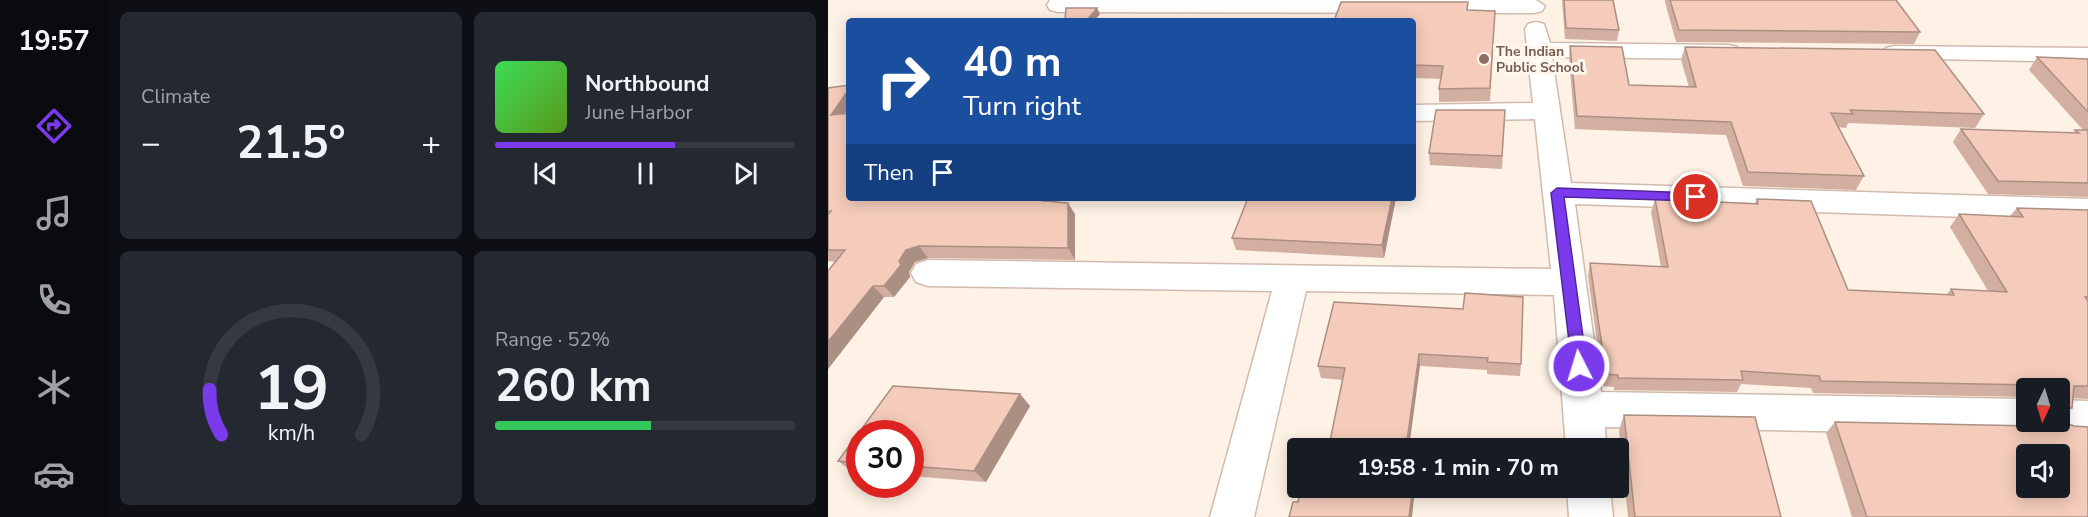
<!DOCTYPE html>
<html lang="en">
<head>
<meta charset="utf-8">
<style>
	:root { --surface:#171b24; --page:#242831; --text:#f1f3f6; --muted:#9ea1a6; --line:#363941; --accent:#7c3aed }
	body { margin:0; font-family:"Nunito Sans",sans-serif; background:var(--page); color:var(--text); height:100vh; display:flex; flex-direction:column; font-size:22px; white-space:nowrap }
	* { box-sizing:border-box; margin:0 }
	p { font-size:20px; color:var(--muted) }
	.icon { flex:none; width:33px; height:33px; fill:none; stroke:currentColor; stroke-width:2; stroke-linecap:round; stroke-linejoin:round }
	.map { position:relative; flex:1; overflow:hidden }
	.drawer { display:flex; flex-direction:column; gap:12px; padding:12px; background:#0d0f14; width:720px }
	.drawer>* { flex:none }
	.top-card { position:absolute; left:18px; top:18px; width:570px; height:183px; border-radius:6px; box-shadow:0 3px 15px #0003; background:#1a4fa0; color:#fff; overflow:hidden }
	.needle { width:39px; rotate:184deg }
	.fabs { position:absolute; left:1188px; top:378px; display:grid; gap:12px }
	.fabs a { display:grid; place-items:center; width:54px; height:54px; border-radius:6px; background:var(--surface); box-shadow:0 3px 15px #0003; font-size:30px }
	.speed { position:absolute; left:18px; top:420px; display:flex; gap:12px; font-size:30px; font-weight:700; text-align:center }
	.speed>* { display:grid; place-content:center; width:78px; height:78px; border-radius:50%; background:var(--surface); box-shadow:0 3px 15px #0003; line-height:1 }
	.speed .limit { border:9px solid #d22; background:#fff; color:#111 }
	.pin { position:absolute; display:grid; place-items:center; width:51px; height:51px; color:#fff; margin:-26px; border:3px solid #fff; border-radius:50%; box-shadow:0 2px 6px #0007 }
	.me { position:absolute; width:66px; margin:-33px; rotate:355deg; stroke-linejoin:round; filter:drop-shadow(0 0 4px #0008) }
	.turn { display:flex; align-items:center; gap:21px; height:126px; padding:0 18px; font-size:27px }
	.turn .icon { width:78px; height:78px; stroke-width:2.5 }
	.turn b { display:block; font-size:42px; line-height:51px }
	.then { display:flex; align-items:center; height:57px; padding:0 18px; background:#0003; gap:12px; font-size:22px }
	.big { font-size:45px; font-weight:700; line-height:1.1 }
	.drawer .widget { flex:1; display:flex; flex-direction:column; justify-content:center; gap:9px; min-width:0; padding:0 21px; border-radius:9px; background:var(--page) }
	.drawer .dial { align-items:center; gap:0 }
	.dial svg { height:156px; overflow:visible; fill:none; stroke:var(--line); stroke-width:7; stroke-linecap:round; text-anchor:middle }
	.dial text { fill:var(--text); stroke:none }
	.song { display:flex; align-items:center; gap:18px }
	.cover { width:72px; height:72px; border-radius:9px; background:linear-gradient(135deg,hsl(130 70% 55%),hsl(90 70% 35%)) }
	.played { height:6px; border-radius:3px; background:linear-gradient(90deg,var(--accent) 60%,var(--line) 60%) }
	.keys { display:flex; justify-content:space-around; direction:ltr }
	.heat { display:flex; justify-content:space-between; align-items:center; font-size:33px; direction:ltr }
	.charge { height:9px; border-radius:4px; background:linear-gradient(90deg,#34c759 52%,var(--line) 0) }
	.drawer .tiles { flex:1; display:grid; gap:12px; grid-template-columns:repeat(2,1fr) }
	.trip { position:absolute; left:459px; top:438px; width:342px; height:60px; border-radius:6px; background:var(--surface); box-shadow:0 3px 15px #0003; font-weight:700; line-height:60px; text-align:center }
	main { display:flex; flex:1; min-height:0 }
	.tabs { display:flex; flex-direction:column; width:108px; justify-content:space-around; align-items:center; background:#090b0e; color:var(--muted) }
	.tabs .icon { width:42px; height:42px }
	.tabs .active { color:var(--accent) }
	.tabs b { font-size:27px; color:var(--text) }
	.map>svg:first-child { display:block }
	.lines { fill:none; stroke-linecap:round; stroke-linejoin:round }
	.street-casing { stroke:#d2baad; stroke-width:3 }
	.street { fill:#fff; fill-rule:evenodd }
	.wall { fill:#d3afa1 }
	.shaded-wall { fill:#ac8f83 }
	.building { fill:#f5ccbb; stroke:#ac8f83; stroke-width:1.5; fill-rule:evenodd }
	.route { fill:#7c3aed; stroke:#51269a; stroke-width:1.5 }
	.education-dot { fill:#8d6e63; stroke:#fff6ec; stroke-width:2 }
	.labels { text-anchor:middle; stroke-width:6; stroke-linejoin:round; paint-order:stroke }
	.far-education-label { font-size:14px; font-weight:bold; fill:#785e54; stroke:#fff6ec; text-anchor:start }
</style>
</head>
<body>
<main>
<nav class="tabs">
<b>19:57</b>
<svg class="icon active" aria-label="directions" viewBox="0 0 24 24"><path d="M12 3l9 9-9 9-9-9zM9 14v-3h6M13 9l2 2-2 2"/></svg>
<svg class="icon" aria-label="music" viewBox="0 0 24 24"><path d="M9 18V5l10-2v13"/><circle cx="6" cy="18" r="3"/><circle cx="16" cy="16" r="3"/></svg>
<svg class="icon" aria-label="phone" viewBox="0 0 24 24"><path d="M5 4h4l2 5-3 2q2 4 5 5l2-3 5 2v4C11 20 4 13 5 4z"/></svg>
<svg class="icon" aria-label="climate" viewBox="0 0 24 24"><path d="M12 3v18M4 7l16 10M4 17L20 7"/></svg>
<svg class="icon" aria-label="car" viewBox="0 0 24 24"><path d="M5 17H2v-5l4-1 3-4h7l3 4 3 1v5h-3M9 17h6M6 11h13"/><circle cx="7" cy="17" r="2"/><circle cx="17" cy="17" r="2"/></svg>
</nav>
<section class="drawer">
<div class="tiles">
<div class="widget"><p>Climate</p>
<div class="heat"><a>−</a><b class="big">21.5°</b><a>+</a></div>
</div>
<div class="widget">
<div class="song"><i class="cover"></i><div><b>Northbound</b><p>June Harbor</p></div></div>
<div class="played"></div>
<div class="keys"><svg class="icon" aria-label="previous" viewBox="0 0 24 24"><path d="M18 5L8 12l10 7zM5 5v14"/></svg><svg class="icon" aria-label="pause" viewBox="0 0 24 24"><path d="M8 5v14M16 5v14"/></svg><svg class="icon" aria-label="next" viewBox="0 0 24 24"><path d="M6 5l10 7-10 7zM19 5v14"/></svg></div>
</div>
<div class="widget dial"><svg viewBox="0 0 100 80">
<path d="M14 69A42 42 0 1 1 86 69"/>
<path d="M14 69A42 42 0 0 1 8 46" stroke="#7c3aed"/>
<text x="50" y="56" font-size="32" font-weight="700">19</text>
<text x="50" y="72" font-size="11">km/h</text>
</svg></div>
<div class="widget"><p>Range · 52%</p><b class="big">260 km</b><div class="charge"></div></div>
</div>
</section>
<div class="map">
<svg width="1260" height="517" viewBox="0 0 1260 517">
	<rect width="100%" height="100%" fill="#fef1e5"/>
	<g class="lines">
		<g class="street-casing">
			<g id="street">
				<path d="M222,0H708L717,6L714,11L706,13L230,12L222,10L219,5Z"/>
				<path d="M708,22L716,24L722,43L901,45L909,47L913,52L909,57L901,59L724,57L743,183L1260,199V221L747,204L773,392L1198,399V422H1232V400L1260,401V437L1232,436L1218,431L1215,424L1212,430L1198,435L777,427L778,448H738L726,295L478,291L426,517H382L444,291L100,286L88,282L83,273L88,264L100,260L723,269L707,119L585,121V105L705,103L697,29L700,24Z"/>
				<path d="M1066,46L1260,48V62L1058,58L1054,53L1058,48Z"/>
				<path d="M739,488H782L785,517H741Z"/>
			</g>
		</g>
		<use href="#street" class="street"/>
	</g>
	<g class="wall">
		<path d="M734,0H785L791,30L789,41L737,39Z"/>
		<path d="M837,0H1068L1092,32L1086,44L848,42L837,2Z"/>
		<path d="M640,2V10L667,11L662,101L611,102V89L613,79L585,78V21Z"/>
		<path d="M742,46L801,85L861,87L853,60L857,47L1156,114L1147,128L1020,123L1018,128L1010,127L1036,176L1028,190L915,186L898,135L747,129L741,59Z"/>
		<path d="M1209,57L1260,59V197L1160,194L1125,142L1133,129L1245,133L1247,130H1255L1201,70Z"/>
		<path d="M0,88L21,198H232L229,202L247,214V260L100,258L87,262L81,272L82,277L66,297H56L0,369V271L8,262L0,261Z"/>
		<path d="M677,110L674,169L602,165L601,153Z"/>
		<path d="M420,198H568L556,258L408,250L404,238Z"/>
		<path d="M827,199L927,203L929,199L1020,290L1118,295L1123,289L1160,291L1122,227L1131,214L1182,216L1189,208L1260,210V399L1245,398L1244,408L1232,418V388H1198V402V397L985,393L983,388L913,384L909,392L786,390V387L775,386L760,276L762,263L833,267L823,212Z"/>
		<path d="M635,309L693,364L692,376L659,374V370L592,366L501,446L515,380L493,378L490,366Z"/>
		<path d="M65,386L192,394L202,406L158,482L82,476V434H32V473L25,472L10,461Z"/>
		<path d="M796,415L953,517H800L791,430Z"/>
		<path d="M1007,422L1212,426L1260,517H1024L998,433Z"/>
	</g>
	<g class="shaded-wall">
		<path d="M269,8L272,14L266,21H258Z"/>
		<path d="M21,89V112L3,115Z"/>
		<path d="M218,198H232L222,213L215,201Z"/>
		<path d="M564,198H568L556,258L554,245Z"/>
		<path d="M240,203L247,214V260L240,248Z"/>
		<path d="M91,246L100,258L87,262L81,272L82,277L66,297L56,286L78,250Z"/>
		<path d="M45,286L56,297L0,369V342Z"/>
		<path d="M591,354L592,366L581,448H578Z"/>
		<path d="M192,394L202,406L158,482L146,471Z"/>
		<path d="M585,488H587L584,517H581Z"/>
	</g>
	<g class="building">
		<path d="M736,0H785L791,30L738,28Z"/>
		<path d="M842,0H1068L1092,32L851,30Z"/>
		<path d="M513,2H640L639,10L667,11L662,88L611,89L615,66L585,65V21H506Z"/>
		<path d="M238,8H269L258,21H237Z"/>
		<path d="M742,46L794,47L801,85L868,87L857,47L1107,50L1156,114L1022,110L1025,114L1003,113L1036,176L920,172L903,122L749,116Z"/>
		<path d="M1209,57L1260,59V112Z"/>
		<path d="M21,85V89L3,115L21,113V198H218L215,201L240,203V248L91,246L78,250L71,261L73,265L56,286H45L0,342V271L17,250H0V215L3,211L0,212V88Z"/>
		<path d="M608,110H677L674,156L601,153Z"/>
		<path d="M1133,129L1251,133L1247,130H1260V183L1170,181Z"/>
		<path d="M420,198H564L554,245L404,238Z"/>
		<path d="M827,199L930,204L929,199L983,201L1020,290L1126,295L1123,289L1179,292L1131,214L1195,217L1189,208L1260,210V297H1257L1260,301V386H1246L1244,408H1232V388H1212L1211,385L993,381L991,376L913,371L915,380L790,378V375L778,374L762,263L840,267Z"/>
		<path d="M637,293L695,297L693,364L659,362L660,358L591,354L578,448H482L483,445L501,446L517,368L490,366L506,302L635,309Z"/>
		<path d="M65,386L192,394L146,471L82,466V434H32V463L10,461Z"/>
		<path d="M796,415L927,417L953,517H807Z"/>
		<path d="M1232,421L1246,426L1260,427V517H1039L1007,422L1212,426L1221,422ZM1198,454H1232V488H1198Z"/>
		<path d="M473,488H585L581,517H461L465,502H470Z"/>
	</g>
	<path class="route" d="M729,188L868,193L874,197L868,201L736,197L759,366L751,372L744,366L723,193Z"/>
	<circle class="education-dot" cx="656" cy="59" r="6"/>
	<g class="labels">
		<g class="far-education-label">
			<text x="668" y="56">The Indian<tspan x="668" dy="16">Public School</tspan></text>
		</g>
	</g>
</svg>
<div class="fabs">
<a><svg class="needle" viewBox="-14 -14 28 28"><path d="M0-13l5 13h-10z" fill="#e53935"/><path d="M0 13l5-13h-10z" fill="#9ea1a6"/></svg></a>
<a><svg class="icon" aria-label="sound" viewBox="0 0 24 24"><path d="M4 9h4l5-4v14l-5-4H4zM17 9q2 3 0 6"/></svg></a>
</div>
<div class="speed"><div class="limit">30</div></div>
<div class="pin" style="left:868px;top:197px;background:#d93025"><svg class="icon" aria-label="arrive" viewBox="0 0 24 24"><path d="M6 21V4h12l-3 4 3 4H6"/></svg></div>
<svg class="me" style="left:751px;top:366px" viewBox="-20 -20 40 40"><circle r="17" fill="#7c3aed" stroke="#fff" stroke-width="3"/><path d="M0-11L8 9 0 5-8 9z" fill="#fff"/></svg>
<div class="trip">19:58 · 1 min · 70 m</div>
<div class="top-card">
<div class="turn"><svg class="icon" aria-label="right" viewBox="0 0 24 24"><path d="M7 20v-9h11M14 6l5 5-5 5"/></svg><div><b>40 m</b>Turn right</div></div>
<div class="then">Then<svg class="icon" aria-label="arrive" viewBox="0 0 24 24"><path d="M6 21V4h12l-3 4 3 4H6"/></svg></div>
</div>
</div>
</main>
</body>
</html>
